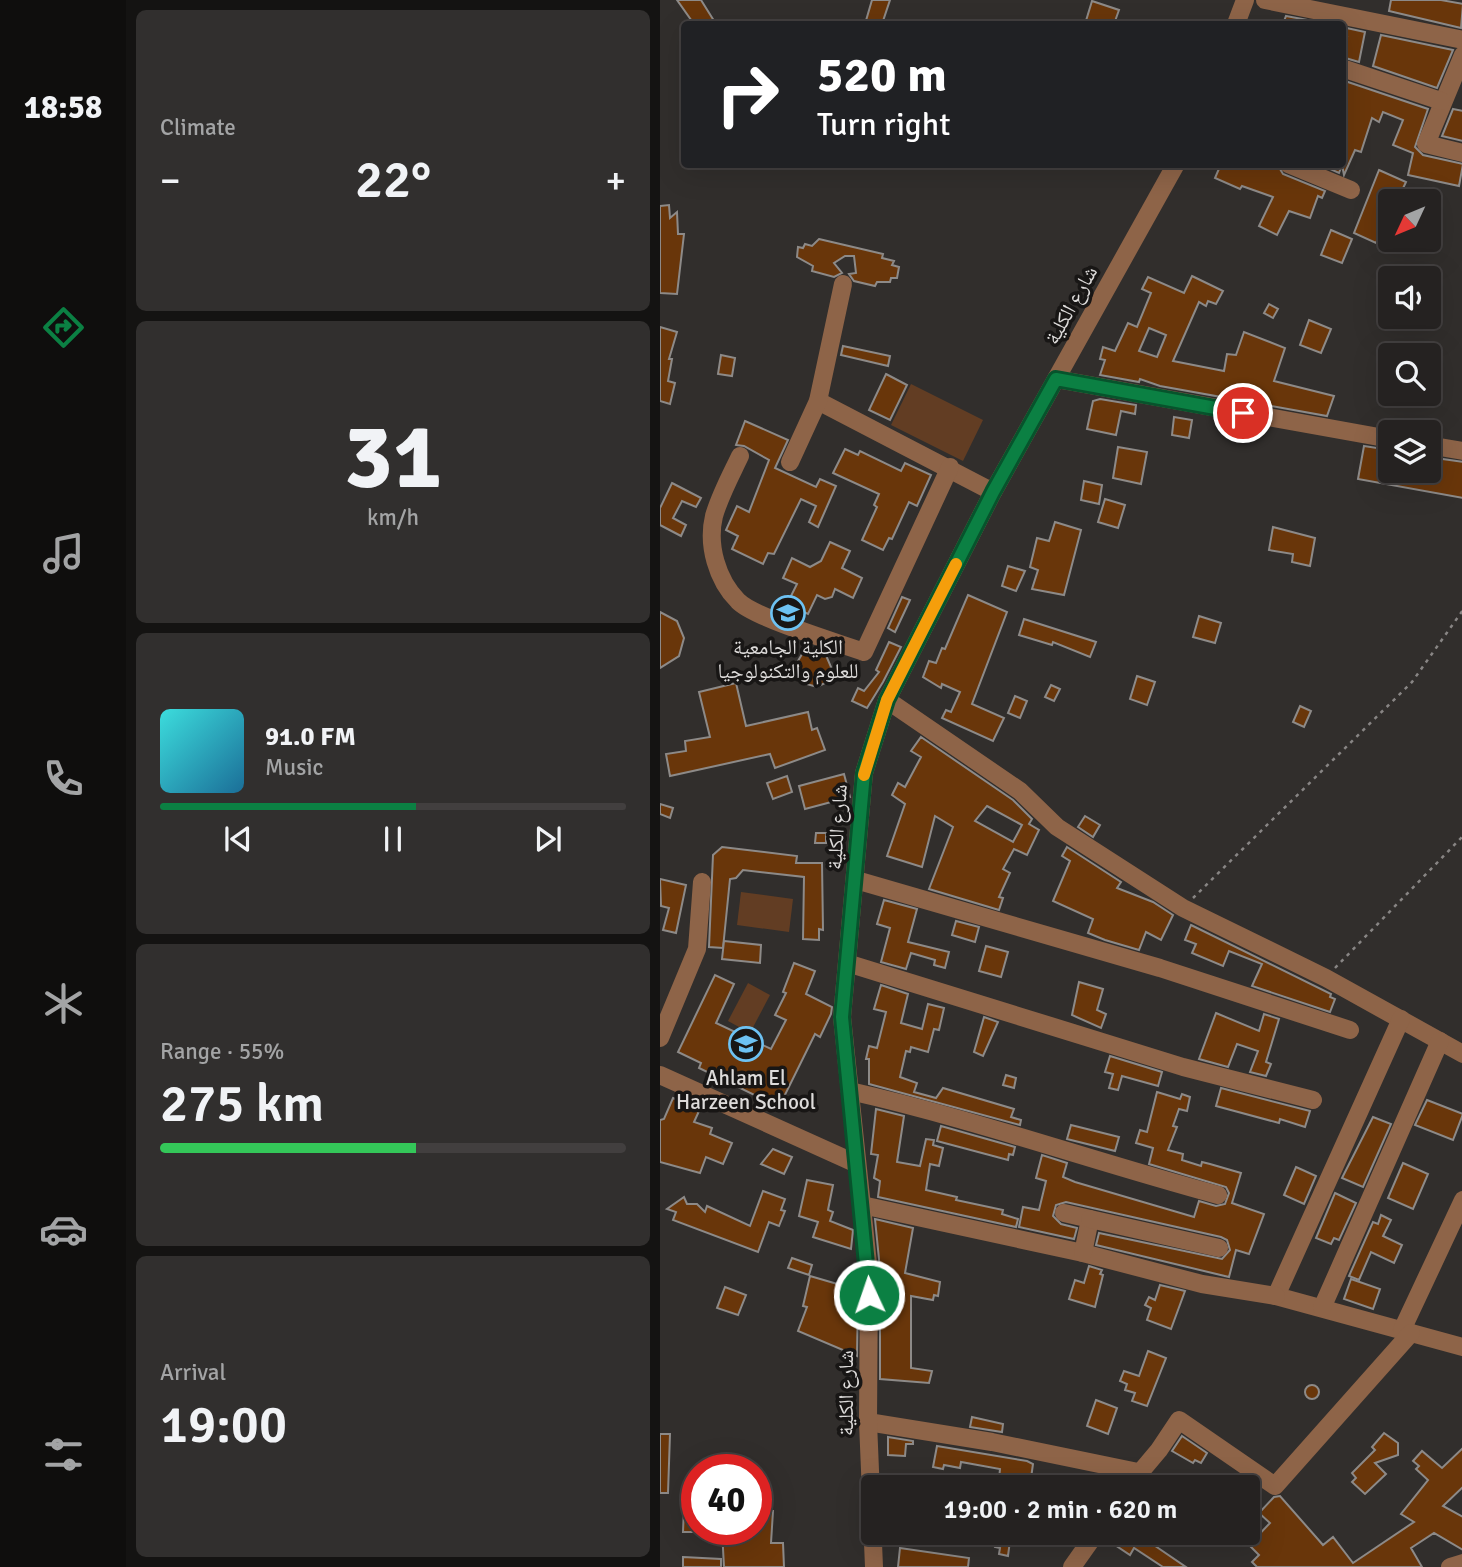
<!DOCTYPE html>
<html lang="en">
<head>
<meta charset="utf-8">
<style>
	:root { --surface:#252221; --page:#312f2e; --text:#f1f3f6; --muted:#a3a4a5; --line:#423f3f; --accent:#0b8043 }
	body { margin:0; font-family:Signika,"Noto Naskh Arabic",sans-serif; background:var(--page); color:var(--text); height:100vh; display:flex; flex-direction:column; font-size:26px; white-space:nowrap }
	* { box-sizing:border-box; margin:0 }
	p { font-size:23px; color:var(--muted) }
	.icon { flex:none; width:38px; height:38px; fill:none; stroke:currentColor; stroke-width:2; stroke-linecap:round; stroke-linejoin:round }
	.map { position:relative; flex:1; overflow:hidden }
	.details { display:flex; flex-direction:column; gap:10px; padding:10px; background:#141312; width:534px }
	.details>* { flex:none }
	.banner { position:absolute; left:21px; top:21px; width:665px; height:147px; border-radius:7px; box-shadow:0 7px 28px #0002,0 0 0 2px var(--line); background:#202124; color:#fff; overflow:hidden }
	.needle { width:46px; rotate:226deg }
	.fabs { position:absolute; left:718px; top:189px; display:grid; gap:14px }
	.fabs a { display:grid; place-items:center; width:63px; height:63px; border-radius:7px; background:var(--surface); box-shadow:0 7px 28px #0002,0 0 0 2px var(--line); font-size:35px }
	.speed { position:absolute; left:21px; top:1454px; display:flex; gap:14px; font-size:35px; font-weight:700; text-align:center }
	.speed>* { display:grid; place-content:center; width:91px; height:91px; border-radius:50%; background:var(--surface); box-shadow:0 7px 28px #0002,0 0 0 2px var(--line); line-height:1 }
	.speed .limit { border:10px solid #d22; background:#fff; color:#111 }
	.pin { position:absolute; display:grid; place-items:center; width:60px; height:60px; color:#fff; margin:-30px; border:4px solid #fff; border-radius:50%; box-shadow:0 2px 7px #0007 }
	.me { position:absolute; width:77px; margin:-38px; rotate:357deg; stroke-linejoin:round; filter:drop-shadow(0 0 5px #0008) }
	.turn { display:flex; align-items:center; gap:24px; height:147px; padding:0 21px; font-size:32px }
	.turn .icon { width:91px; height:91px; stroke-width:2.5 }
	.turn b { display:block; font-size:49px; line-height:60px }
	.big { font-size:52px; font-weight:600; line-height:1.1 }
	.details .card { flex:1; display:flex; flex-direction:column; justify-content:center; gap:10px; min-width:0; padding:0 24px; border-radius:10px; background:var(--page) }
	.details .dial { align-items:center; gap:0 }
	.dial b { font-size:91px; line-height:1 }
	.song { display:flex; align-items:center; gap:21px }
	.cover { width:84px; height:84px; border-radius:10px; background:linear-gradient(135deg,hsl(180 70% 55%),hsl(200 70% 35%)) }
	.played { height:7px; border-radius:4px; background:linear-gradient(90deg,var(--accent) 55%,var(--line) 55%) }
	.keys { display:flex; justify-content:space-around; direction:ltr }
	.heat { display:flex; justify-content:space-between; align-items:center; font-size:38px; direction:ltr }
	.charge { height:10px; border-radius:5px; background:linear-gradient(90deg,#34c759 55%,var(--line) 0) }
	.trip { position:absolute; left:201px; top:1475px; width:399px; height:70px; border-radius:7px; background:var(--surface); box-shadow:0 7px 28px #0002,0 0 0 2px var(--line); font-weight:600; line-height:70px; text-align:center }
	main { display:flex; flex:1; min-height:0 }
	.tabs { display:flex; flex-direction:column; width:126px; justify-content:space-around; align-items:center; background:#0f0e0d; color:var(--muted) }
	.tabs .icon { width:49px; height:49px }
	.tabs .selected { color:var(--accent) }
	.tabs b { font-size:32px; color:var(--text) }
	.map>svg:first-child { display:block }
	.green { fill:#623d23 }
	.building { fill:#69360a; stroke:#8d8a88; stroke-width:2; fill-rule:evenodd }
	.lines { fill:none; stroke-linecap:round; stroke-linejoin:round }
	.path { stroke:#888584; stroke-width:2.5; stroke-dasharray:3.5 5; stroke-linecap:butt }
	.minor { stroke:#8e6448; stroke-width:18 }
	.route-casing { stroke:#07532c; stroke-width:18 }
	.route { stroke:#0b8043; stroke-width:12 }
	.slow { stroke:#f59e0b; stroke-width:12 }
	.labels { text-anchor:middle; stroke-width:7; stroke-linejoin:round; paint-order:stroke }
	.street-label { font-size:21px; fill:#dddbda; stroke:#181615 }
	.poi-label { font-size:21px; fill:#dddbda; stroke:#181615 }
</style>
</head>
<body>
<main>
<nav class="tabs">
<b>18:58</b>
<svg class="icon selected" aria-label="directions" viewBox="0 0 24 24"><path d="M12 3l9 9-9 9-9-9zM9 14v-3h6M13 9l2 2-2 2"/></svg>
<svg class="icon" aria-label="music" viewBox="0 0 24 24"><path d="M9 18V5l10-2v13"/><circle cx="6" cy="18" r="3"/><circle cx="16" cy="16" r="3"/></svg>
<svg class="icon" aria-label="phone" viewBox="0 0 24 24"><path d="M5 4h4l2 5-3 2q2 4 5 5l2-3 5 2v4C11 20 4 13 5 4z"/></svg>
<svg class="icon" aria-label="climate" viewBox="0 0 24 24"><path d="M12 3v18M4 7l16 10M4 17L20 7"/></svg>
<svg class="icon" aria-label="car" viewBox="0 0 24 24"><path d="M5 17H2v-5l4-1 3-4h7l3 4 3 1v5h-3M9 17h6M6 11h13"/><circle cx="7" cy="17" r="2"/><circle cx="17" cy="17" r="2"/></svg>
<svg class="icon" aria-label="filters" viewBox="0 0 24 24"><path d="M4 7h16M4 17h16"/><circle cx="9" cy="7" r="2"/><circle cx="15" cy="17" r="2"/></svg>
</nav>
<section class="details">
<div class="card"><p>Climate</p>
<div class="heat"><a>−</a><b class="big">22°</b><a>+</a></div>
</div>
<div class="card dial"><b>31</b><p>km/h</p></div>
<div class="card">
<div class="song"><i class="cover"></i><div><b>91.0 FM</b><p>Music</p></div></div>
<div class="played"></div>
<div class="keys"><svg class="icon" aria-label="previous" viewBox="0 0 24 24"><path d="M18 5L8 12l10 7zM5 5v14"/></svg><svg class="icon" aria-label="pause" viewBox="0 0 24 24"><path d="M8 5v14M16 5v14"/></svg><svg class="icon" aria-label="next" viewBox="0 0 24 24"><path d="M6 5l10 7-10 7zM19 5v14"/></svg></div>
</div>
<div class="card"><p>Range · 55%</p><b class="big">275 km</b><div class="charge"></div></div>
<div class="card"><p>Arrival</p><b class="big">19:00</b></div>
</section>
<div class="map">
<svg width="803" height="1567" viewBox="0 0 803 1567">
	<rect width="100%" height="100%" fill="#312e2c"/>
	<g class="green">
		<path d="M251,384L323,420L303,461L231,425Z"/>
		<path d="M81,892L133,899L129,932L77,925Z"/>
		<path d="M88,983L110,995L90,1033L68,1021Z"/>
	</g>
	<g class="building">
		<path d="M17,0H41L56,24H34Z"/>
		<path d="M212,0H230L222,24H205Z"/>
		<path d="M731,0H781L803,4L801,28L729,11Z"/>
		<path d="M432,1L459,10L454,24H425Z"/>
		<path d="M626,16L669,24H623Z"/>
		<path d="M682,27L705,32L699,62L682,57L687,37L682,36Z"/>
		<path d="M721,35L793,50L777,88L713,66Z"/>
		<path d="M682,80L768,109L755,147L763,155L803,164L799,186L748,175L753,153L733,145L743,120L723,112L719,122L712,118L701,152L695,150L684,175L682,165L679,173L659,164H682Z"/>
		<path d="M793,109L803,111V141L782,136Z"/>
		<path d="M561,164H617L623,174L665,191L662,198L658,196L650,218L629,211L617,235L599,226L613,197L582,186L580,189L555,178Z"/>
		<path d="M719,170L746,182L737,201H730V212L716,243L694,233Z"/>
		<path d="M9,205L10,218L17,212L18,234H24L17,294L0,293V206Z"/>
		<path d="M671,230L692,239L682,263L661,255Z"/>
		<path d="M159,239L223,254L222,258L234,261L232,265L239,267L237,278H231L230,282H217L215,286L194,281L189,274L196,273L194,256H185L174,263L182,273L174,277L152,271L153,266L137,257L138,247L143,248L145,244L152,246Z"/>
		<path d="M532,276L563,291L556,304L548,301L546,306L539,302L513,361L564,371L567,354L576,355L584,332L625,348L614,381L674,396L667,416L500,386L480,379L479,382L440,375L445,360L440,359L443,347L455,351L468,323L477,327L491,293L482,289L488,277L524,293ZM489,328L506,335L497,357L479,351Z"/>
		<path d="M609,304L618,309L613,318L604,313Z"/>
		<path d="M649,320L671,329L661,353L640,345Z"/>
		<path d="M0,327L17,332L9,359H12L8,381L15,383L10,404L0,401Z"/>
		<path d="M183,346L230,356L228,366L181,355Z"/>
		<path d="M61,355L75,358L72,376L58,374Z"/>
		<path d="M226,374L247,385L230,420L209,410Z"/>
		<path d="M440,399L476,405L475,414L461,411L456,435L427,429L433,401Z"/>
		<path d="M514,417L532,420L529,438L512,435Z"/>
		<path d="M85,421L128,440L115,468L156,487L160,479L176,486L158,527L149,522L156,506L141,499L114,554L108,553L103,564L72,549L78,536L66,530L77,506L89,512L109,460L84,446L76,445Z"/>
		<path d="M704,446L730,450V471H768V457L803,462V498L698,479Z"/>
		<path d="M458,447L487,452L481,484L453,478Z"/>
		<path d="M185,449L198,455L200,451L241,471L245,463L271,475L257,506L249,502L232,539L229,538L223,550L202,540L217,507L214,505L219,494L173,473Z"/>
		<path d="M424,481L442,485L439,504L421,500Z"/>
		<path d="M12,483L41,498L36,507L22,501L13,518L26,525L21,536L0,525V508Z"/>
		<path d="M445,499L465,505L458,528L438,522Z"/>
		<path d="M395,522L421,530L404,595L372,589L378,570L370,567L377,538L389,541Z"/>
		<path d="M613,527L655,538L650,566L632,562L633,554L609,550Z"/>
		<path d="M170,542L190,551L182,568L202,578L193,598L175,589L172,597L165,599L157,595L148,614L127,604L137,584L123,578L132,558L150,567L161,561Z"/>
		<path d="M348,566L365,571L356,591L342,586Z"/>
		<path d="M308,595L347,612L312,704L344,718L333,741L282,718L286,710L291,712L300,692L282,684L281,688L263,677L269,661L276,663L282,648L285,649Z"/>
		<path d="M242,597L250,600L235,632L228,628Z"/>
		<path d="M0,612L17,621L24,638L19,656L0,668Z"/>
		<path d="M539,616L561,623L555,643L533,637Z"/>
		<path d="M364,619L436,642L430,657L393,642L392,645L359,635Z"/>
		<path d="M229,642L241,647L223,682L207,708L192,701L198,688L204,691L219,672L216,670Z"/>
		<path d="M145,649L165,653L171,667L167,682L157,687L143,683L135,666Z"/>
		<path d="M477,676L495,682L487,705L470,699Z"/>
		<path d="M76,683L86,726L148,712L152,730L157,728L165,750L115,768L110,754L10,776L6,754L26,751L25,741L50,737L39,692Z"/>
		<path d="M391,685L400,689L394,701L385,697Z"/>
		<path d="M355,696L367,701L360,718L348,713Z"/>
		<path d="M640,706L651,711L644,727L633,722Z"/>
		<path d="M261,737L353,800L372,819L369,824L379,830L367,855L354,849L343,869L350,873L339,897L343,898L339,910L269,889L293,827L275,816L262,867L227,856L245,804L232,795L238,783L245,787L261,757L251,751ZM327,806L362,825L353,842L315,821Z"/>
		<path d="M184,774L190,797L145,809L139,786Z"/>
		<path d="M127,776L132,792L113,799L107,783Z"/>
		<path d="M0,804L13,808L10,818L0,814Z"/>
		<path d="M425,816L440,825L433,837L418,827Z"/>
		<path d="M156,833H166V843H155Z"/>
		<path d="M62,847L137,856L136,863H162L163,930L159,929V940L143,939L144,877L83,870L76,878L70,879L63,948L49,947L53,855Z"/>
		<path d="M407,847L461,882L457,888L493,902L513,915L501,940L486,932L479,950L445,940L428,933L433,919L393,901L410,861L402,856Z"/>
		<path d="M0,879L26,885L16,933L3,930L9,908L1,906Z"/>
		<path d="M224,900L257,909L248,942L289,952L285,968L274,965L275,960L251,953L246,969L221,962L230,928L217,924Z"/>
		<path d="M296,921L319,927L315,942L292,935Z"/>
		<path d="M531,925L671,994L670,997L675,999L670,1012L592,986L602,964L569,951L563,966L532,953L536,944L525,940Z"/>
		<path d="M64,941L101,945L100,963L62,959Z"/>
		<path d="M326,946L348,952L341,977L319,971Z"/>
		<path d="M134,963L155,971L146,994L172,1007L171,1014L160,1037L155,1034L119,1107L39,1068L41,1063L18,1052L55,975L74,984L56,1023L111,1049L126,1020L115,1015L126,993L123,992Z"/>
		<path d="M419,982L443,989L437,1010L446,1014L441,1028L412,1015Z"/>
		<path d="M221,985L248,994L241,1023L262,1029L268,1004L284,1008L279,1030L274,1029L268,1052L251,1047L250,1052L246,1051L240,1077L257,1083L254,1092L276,1098L283,1088L354,1109L351,1117L361,1120L360,1125L209,1084V1059H206L209,1046L217,1048L226,1012L214,1009Z"/>
		<path d="M556,1013L599,1031L604,1014L619,1019L606,1062L611,1064L606,1076L590,1072L598,1051L577,1044L568,1067L539,1059Z"/>
		<path d="M324,1017L338,1022L323,1056L314,1052Z"/>
		<path d="M450,1056L502,1072L498,1086L462,1076L458,1090L449,1088L453,1074L445,1072Z"/>
		<path d="M346,1075L356,1078L354,1088L343,1085Z"/>
		<path d="M561,1088L650,1111L645,1127L620,1119L619,1123L556,1106Z"/>
		<path d="M497,1092L520,1099L522,1094L530,1097L527,1111L519,1109L513,1126L517,1127L508,1150L523,1154L522,1160L541,1166L542,1162L550,1164L581,1173L572,1203L604,1214L589,1254L576,1250L569,1277L436,1245L439,1233L562,1259L570,1250L567,1240L561,1237L406,1202L396,1205L393,1216L401,1224L417,1228L414,1239L359,1227L363,1207L379,1210L386,1181L376,1178L382,1155L407,1163L403,1177L415,1182L534,1217L539,1201L556,1206L565,1204L569,1193L566,1187L489,1164L493,1148L476,1143L480,1130L487,1132Z"/>
		<path d="M13,1098L40,1109L34,1122L52,1128L50,1134L72,1143L63,1164L46,1157L40,1173L0,1162V1120L4,1119Z"/>
		<path d="M767,1100L803,1114L793,1140L755,1125Z"/>
		<path d="M216,1109L244,1116L237,1162L260,1166L266,1139L274,1140L273,1145L283,1148L279,1166L270,1164L266,1190L297,1197L296,1200L343,1210L342,1214L358,1219L356,1227L218,1197L220,1181L214,1178L218,1155L211,1154Z"/>
		<path d="M713,1117L731,1124L703,1187L682,1178Z"/>
		<path d="M411,1125L459,1137L455,1151L407,1139Z"/>
		<path d="M281,1126L355,1147L353,1155L349,1154L348,1160L277,1141Z"/>
		<path d="M113,1149L132,1157L124,1174L101,1164Z"/>
		<path d="M743,1163L768,1174L753,1209L728,1198Z"/>
		<path d="M636,1167L656,1176L644,1204L624,1195Z"/>
		<path d="M147,1180L173,1185L168,1210L173,1212L170,1221L193,1230L191,1249L153,1237L158,1222L139,1216Z"/>
		<path d="M103,1191L125,1199L121,1210L125,1211L119,1226L109,1222L98,1252L13,1220L16,1212L7,1209L24,1197L27,1204H37L45,1212L47,1206L90,1226Z"/>
		<path d="M675,1193L696,1203L679,1240L674,1238L671,1244L656,1238Z"/>
		<path d="M721,1215L731,1220L723,1236L742,1245L734,1263L711,1252L699,1280L689,1276L713,1222L718,1224Z"/>
		<path d="M215,1219L253,1228L245,1273L280,1282L278,1296L274,1295L273,1300L251,1296V1368L272,1371L269,1383L220,1379V1307L224,1269H220Z"/>
		<path d="M132,1258L152,1265L149,1275L128,1268Z"/>
		<path d="M429,1266L442,1270L440,1274L443,1275L435,1307L409,1299L415,1280L424,1283Z"/>
		<path d="M150,1276L198,1290L197,1356L138,1331L147,1307L143,1306Z"/>
		<path d="M691,1279L720,1289L713,1309L684,1299Z"/>
		<path d="M500,1285L525,1291L511,1329L487,1320L491,1308L485,1305L489,1297L495,1300Z"/>
		<path d="M65,1287L86,1295L78,1315L57,1308Z"/>
		<path d="M488,1351L506,1358L487,1406L472,1401L475,1393L465,1390L467,1384L460,1381L464,1371L479,1376Z"/>
		<circle cx="652" cy="1392" r="7"/>
		<path d="M436,1400L457,1408L448,1434L427,1426Z"/>
		<path d="M312,1417L343,1424L342,1432L310,1427Z"/>
		<path d="M724,1433L738,1443V1455L715,1463L726,1474L705,1494L692,1482L696,1478L692,1473L715,1450L712,1447Z"/>
		<path d="M0,1434H10L8,1493H0Z"/>
		<path d="M522,1436L547,1453L541,1463L535,1460L533,1463L512,1451Z"/>
		<path d="M228,1437L253,1441V1444H246L245,1456L228,1455Z"/>
		<path d="M277,1446L367,1461L373,1464L370,1485L339,1479L340,1469L301,1462L300,1468L284,1465L283,1469L273,1467Z"/>
		<path d="M803,1448V1487L783,1506L803,1517V1550L774,1533L751,1548L762,1567H597L592,1562L599,1555L589,1545L610,1523L599,1513L614,1497L620,1496L663,1545L673,1537L693,1563L754,1522L741,1514L768,1480L756,1469L759,1466L753,1461L762,1451L782,1468Z"/>
		<path d="M440,1476L459,1480L456,1488H437Z"/>
		<path d="M24,1507H37V1532H23Z"/>
		<path d="M96,1510L113,1511L111,1543H123L124,1567H64L62,1530H96Z"/>
		<path d="M337,1533H351L348,1556L339,1554L340,1548L335,1547Z"/>
		<path d="M447,1533H484L482,1537L526,1567H503L474,1548L470,1555L446,1539Z"/>
		<path d="M240,1548L309,1558L308,1567H238Z"/>
		<path d="M23,1557L61,1559V1567H23Z"/>
	</g>
	<g class="lines">
		<g class="path">
			<path d="M533,898L752,682L803,610"/>
			<path d="M675,968L803,836"/>
		</g>
		<g class="minor">
			<path d="M605,0L803,40"/>
			<path d="M576,24L585,0"/>
			<path d="M803,55L766,144L803,153"/>
			<path d="M682,68L781,101"/>
			<path d="M628,164L691,190"/>
			<path d="M396,379L730,439"/>
			<path d="M158,401L333,492"/>
			<path d="M768,445L803,451"/>
			<path d="M80,456C71,475 60,495 54,516C47,545 57,580 78,601C94,618 179,643 204,652L290,467"/>
			<path d="M130,462L158,401L183,284"/>
			<path d="M227,700L360,791L397,827L523,908L666,978L803,1054"/>
			<path d="M196,880L500,968L690,1030"/>
			<path d="M187,963L523,1067L653,1100"/>
			<path d="M741,1019L616,1296L803,1347"/>
			<path d="M0,1038L37,949L42,882"/>
			<path d="M0,1075L197,1164"/>
			<path d="M190,1091C314,1119 435,1162 558,1195"/>
			<path d="M202,1205L423,1253L542,1284L616,1296"/>
			<path d="M404,1213L430,1219L423,1253"/>
			<path d="M430,1219L559,1248"/>
			<path d="M662,1308L780,1041"/>
			<path d="M742,1330L803,1200"/>
			<path d="M208,1422L332,1442L478,1472"/>
			<path d="M467,1488L499,1450L519,1420L615,1486L751,1333"/>
			<path d="M214,1567L208,1422L209,1273L182,1017L204,773L227,700L333,492L516,164"/>
			<path d="M412,1567L436,1533"/>
			<path d="M790,1567L803,1563"/>
		</g>
	</g>
	<g class="lines">
		<g class="route-casing">
			<path id="route" d="M209,1295L182,1017L204,773L227,700L333,492L396,379L583,413"/>
		</g>
		<use href="#route" class="route"/>
		<path class="slow" d="M204,775L227,700L296,564"/>
	</g>
	<defs>
		<g id="university-ring" transform="scale(1.75)"><circle r="9.5" fill="#181615" stroke="#6dc2f3" stroke-width="1.5"/><path d="M0-5L7-2L0 1L-7-2ZM-4 1L0 2.5L4 1V4Q0 6-4 4Z" fill="#6dc2f3"/></g>
		<g id="school-ring" transform="scale(1.75)"><circle r="9.5" fill="#181615" stroke="#6dc2f3" stroke-width="1.5"/><path d="M0-5L7-2L0 1L-7-2ZM-4 1L0 2.5L4 1V4Q0 6-4 4Z" fill="#6dc2f3"/></g>
	</defs>
	<g fill-rule="evenodd">
		<use href="#university-ring" x="128" y="613"/>
		<use href="#school-ring" x="86" y="1044"/>
	</g>
	<g class="labels">
		<g class="street-label">
			<text transform="translate(411 305) rotate(-61)" y="7">شارع الكلية</text>
			<text transform="translate(177 827) rotate(-86)" y="7">شارع الكلية</text>
			<text transform="translate(186 1393) rotate(-90)" y="7">شارع الكلية</text>
		</g>
		<g class="poi-label">
			<text x="128" y="654">الكلية الجامعية<tspan x="128" dy="24">للعلوم والتكنولوجيا</tspan></text>
			<text x="86" y="1085">Ahlam El<tspan x="86" dy="24">Harzeen School</tspan></text>
		</g>
	</g>
</svg>
<div class="fabs">
<a><svg class="needle" viewBox="-14 -14 28 28"><path d="M0-13l5 13h-10z" fill="#e53935"/><path d="M0 13l5-13h-10z" fill="#a3a4a5"/></svg></a>
<a><svg class="icon" aria-label="sound" viewBox="0 0 24 24"><path d="M4 9h4l5-4v14l-5-4H4zM17 9q2 3 0 6"/></svg></a>
<a><svg class="icon" aria-label="search" viewBox="0 0 24 24"><circle cx="10" cy="10" r="6"/><path d="M15 15l6 6"/></svg></a>
<a><svg class="icon" aria-label="layers" viewBox="0 0 24 24"><path d="M12 4l9 5-9 5-9-5zM3 14l9 5 9-5"/></svg></a>
</div>
<div class="speed"><div class="limit">40</div></div>
<div class="pin" style="left:583px;top:413px;background:#d93025"><svg class="icon" aria-label="arrive" viewBox="0 0 24 24"><path d="M6 21V4h12l-3 4 3 4H6"/></svg></div>
<svg class="me" style="left:209px;top:1295px" viewBox="-20 -20 40 40"><circle r="17" fill="#0b8043" stroke="#fff" stroke-width="3"/><path d="M0-11L8 9 0 5-8 9z" fill="#fff"/></svg>
<div class="trip">19:00 · 2 min · 620 m</div>
<div class="banner">
<div class="turn"><svg class="icon" aria-label="right" viewBox="0 0 24 24"><path d="M7 20v-9h11M14 6l5 5-5 5"/></svg><div><b>520 m</b>Turn right</div></div>
</div>
</div>
</main>
</body>
</html>
